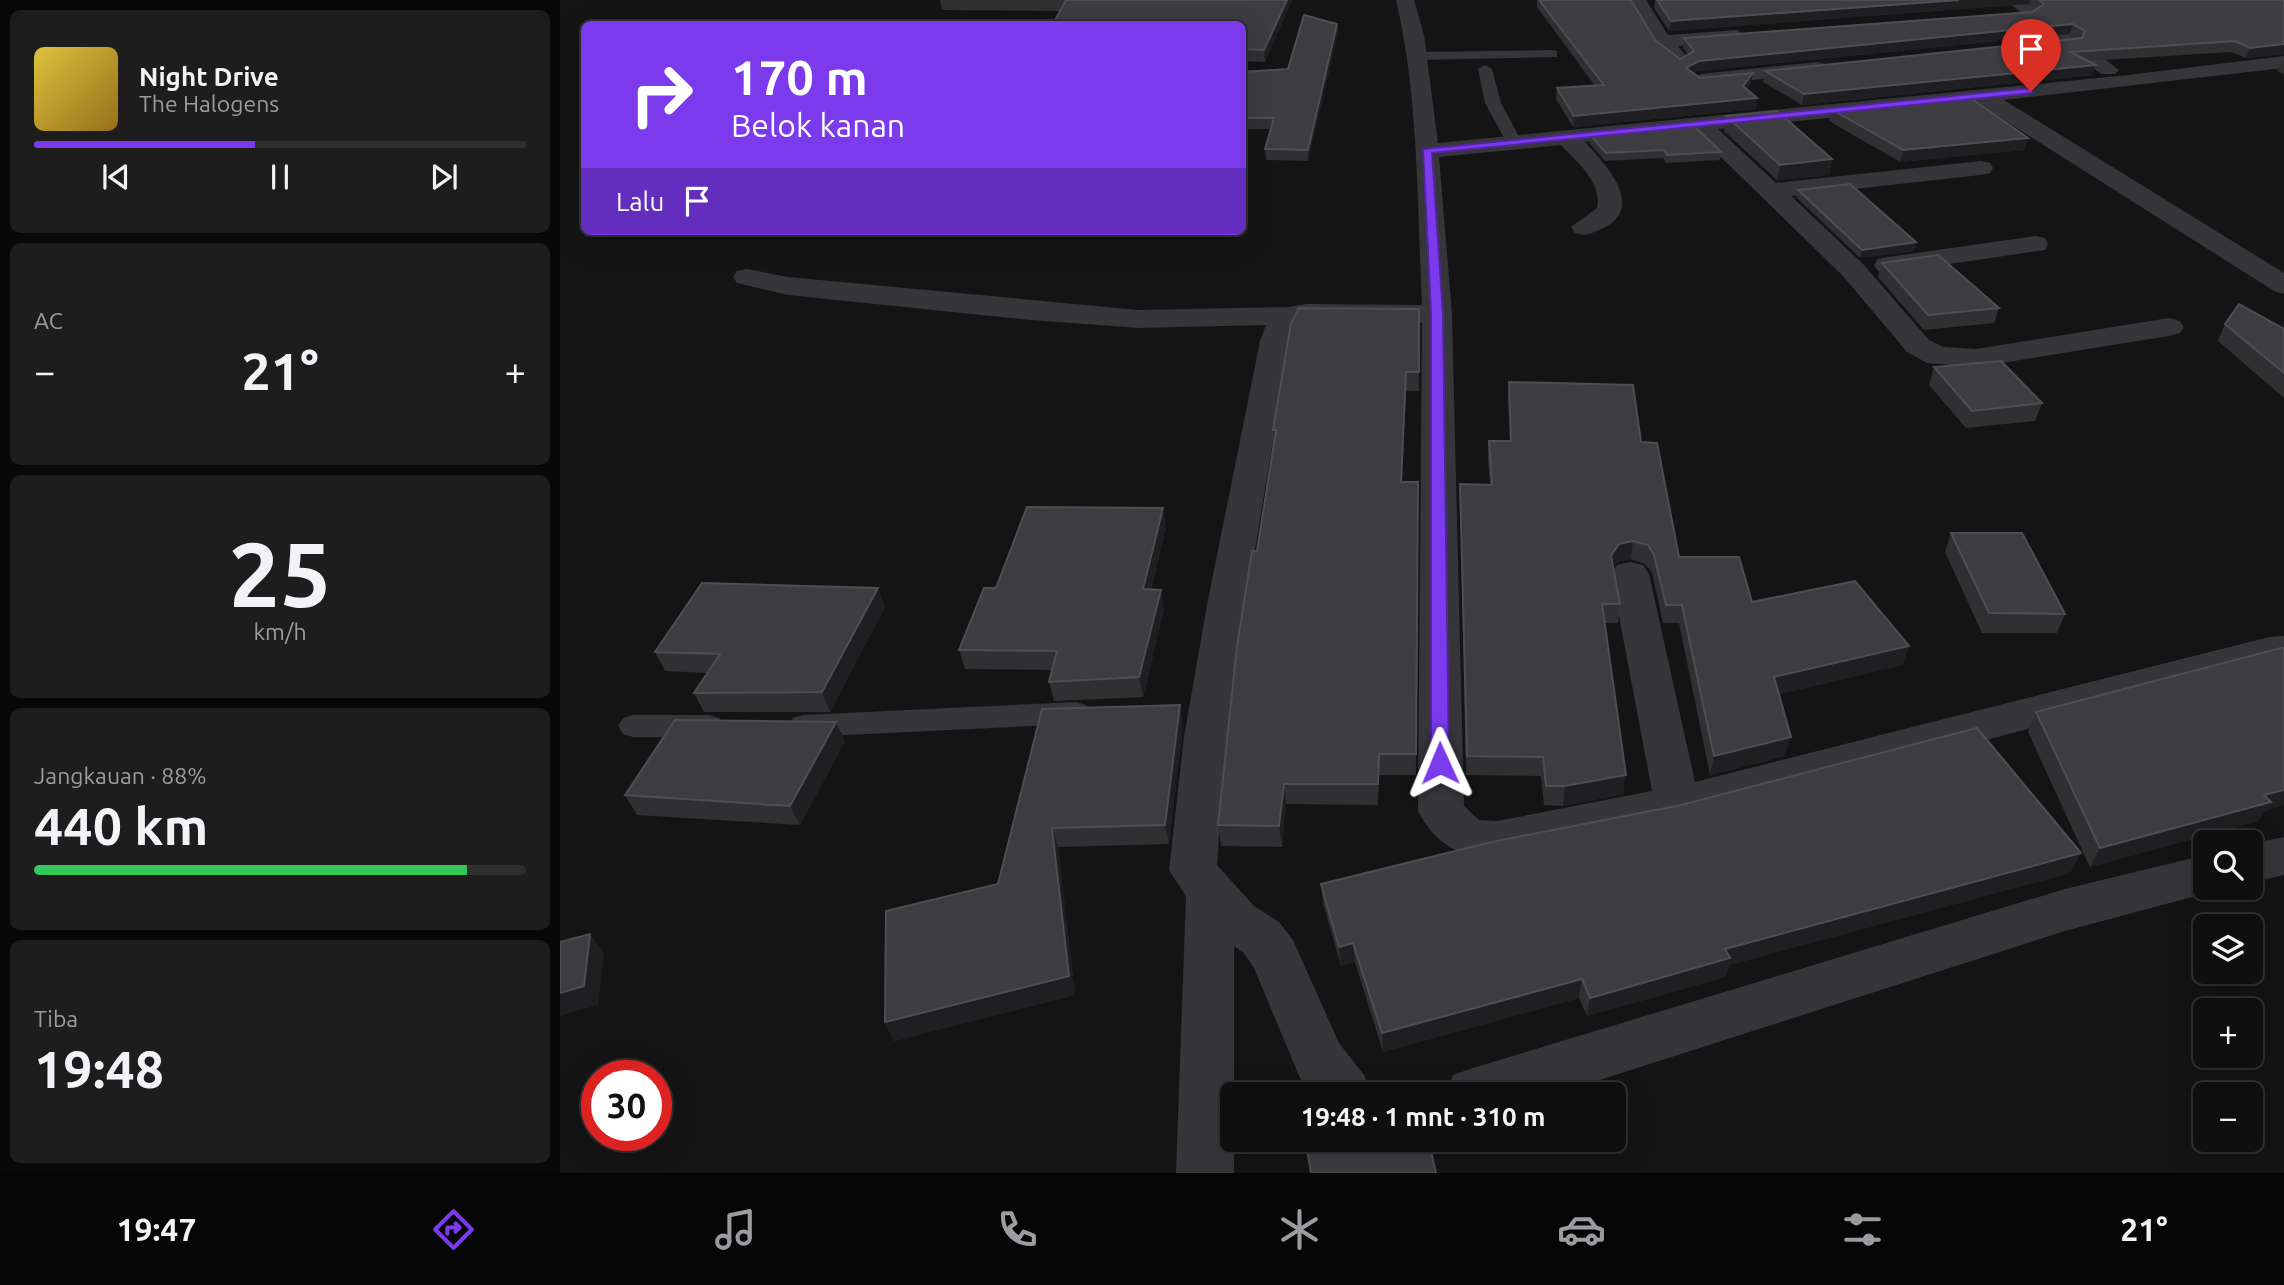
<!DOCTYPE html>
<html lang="id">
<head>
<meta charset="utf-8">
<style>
	:root { --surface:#0f0f10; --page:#1d1d1e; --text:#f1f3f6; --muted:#9b9c9f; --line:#2f2f30; --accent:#7c3aed }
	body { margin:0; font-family:Ubuntu,sans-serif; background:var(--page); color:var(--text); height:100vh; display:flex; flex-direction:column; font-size:26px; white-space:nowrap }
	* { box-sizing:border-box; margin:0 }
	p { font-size:23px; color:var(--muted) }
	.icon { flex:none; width:38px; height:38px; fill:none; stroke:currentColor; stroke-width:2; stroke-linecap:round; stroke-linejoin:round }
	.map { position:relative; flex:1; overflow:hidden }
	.details { display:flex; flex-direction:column; gap:10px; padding:10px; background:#080809; width:560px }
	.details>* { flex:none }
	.guide { position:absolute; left:21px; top:21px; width:665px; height:214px; border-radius:10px; box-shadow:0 7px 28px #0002,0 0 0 2px var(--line); background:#7c3aed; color:#fff; overflow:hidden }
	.fabs { position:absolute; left:1633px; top:830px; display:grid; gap:14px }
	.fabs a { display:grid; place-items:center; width:70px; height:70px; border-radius:10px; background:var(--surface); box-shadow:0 7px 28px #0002,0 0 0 2px var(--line); font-size:35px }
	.speed { position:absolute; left:21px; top:1060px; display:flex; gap:14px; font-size:35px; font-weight:700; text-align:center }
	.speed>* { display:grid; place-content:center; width:91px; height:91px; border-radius:50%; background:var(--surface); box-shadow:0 7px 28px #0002,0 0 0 2px var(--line); line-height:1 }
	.speed .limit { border:10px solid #d22; background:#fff; color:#111 }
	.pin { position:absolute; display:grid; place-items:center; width:60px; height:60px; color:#fff; margin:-72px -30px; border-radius:50% 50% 50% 0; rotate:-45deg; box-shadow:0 0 7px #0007 }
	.pin .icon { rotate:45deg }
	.me { position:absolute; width:77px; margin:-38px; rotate:359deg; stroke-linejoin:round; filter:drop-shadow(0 0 5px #0008) }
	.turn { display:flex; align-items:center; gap:24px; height:147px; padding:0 35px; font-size:32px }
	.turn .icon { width:91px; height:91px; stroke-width:2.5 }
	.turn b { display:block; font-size:49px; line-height:60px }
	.then { display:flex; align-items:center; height:66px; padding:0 35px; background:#0003; gap:14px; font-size:26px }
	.big { font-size:52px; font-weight:600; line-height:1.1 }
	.details .tile { flex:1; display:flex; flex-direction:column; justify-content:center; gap:10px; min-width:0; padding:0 24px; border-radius:10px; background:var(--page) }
	.details .dial { align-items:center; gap:0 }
	.dial b { font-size:91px; line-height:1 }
	.song { display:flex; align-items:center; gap:21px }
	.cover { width:84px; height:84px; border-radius:10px; background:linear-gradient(135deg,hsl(50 70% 55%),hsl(40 70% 35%)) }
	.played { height:7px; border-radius:4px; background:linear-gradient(90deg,var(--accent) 45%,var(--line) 45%) }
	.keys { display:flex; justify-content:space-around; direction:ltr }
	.heat { display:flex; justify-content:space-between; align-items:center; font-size:38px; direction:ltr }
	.charge { height:10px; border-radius:5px; background:linear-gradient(90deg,#34c759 88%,var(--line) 0) }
	.trip { position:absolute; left:660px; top:1082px; width:406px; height:70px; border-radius:10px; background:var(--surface); box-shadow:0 7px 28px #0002,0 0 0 2px var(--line); font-weight:600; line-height:70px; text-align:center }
	.tabs { display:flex; height:112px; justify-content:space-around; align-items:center; background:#060606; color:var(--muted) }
	.tabs .icon { width:49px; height:49px }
	.tabs .active { color:var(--accent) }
	.tabs b { font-size:32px; color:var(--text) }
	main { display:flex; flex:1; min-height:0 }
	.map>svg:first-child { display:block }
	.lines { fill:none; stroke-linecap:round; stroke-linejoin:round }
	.service { fill:#35353a; fill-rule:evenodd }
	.minor { fill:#35353a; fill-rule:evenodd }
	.wall { fill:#303033 }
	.shaded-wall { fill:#1f1f21 }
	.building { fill:#3d3d41; stroke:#4d4e53; stroke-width:2 }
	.route { fill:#7c3aed; stroke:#51269a; stroke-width:2 }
</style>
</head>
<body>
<main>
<section class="details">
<div class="tile">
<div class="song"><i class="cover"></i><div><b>Night Drive</b><p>The Halogens</p></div></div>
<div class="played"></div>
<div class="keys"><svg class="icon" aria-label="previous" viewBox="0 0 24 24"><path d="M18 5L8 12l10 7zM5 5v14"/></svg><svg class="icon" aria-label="pause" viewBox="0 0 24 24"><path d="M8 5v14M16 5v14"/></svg><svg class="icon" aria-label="next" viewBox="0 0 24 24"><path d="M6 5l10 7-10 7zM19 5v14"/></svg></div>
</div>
<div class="tile"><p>AC</p>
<div class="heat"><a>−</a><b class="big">21°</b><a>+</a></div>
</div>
<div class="tile dial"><b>25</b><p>km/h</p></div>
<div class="tile"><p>Jangkauan · 88%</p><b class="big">440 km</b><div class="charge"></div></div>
<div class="tile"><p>Tiba</p><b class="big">19:48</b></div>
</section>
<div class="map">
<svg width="1724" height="1173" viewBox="0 0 1724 1173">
	<rect width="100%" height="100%" fill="#141415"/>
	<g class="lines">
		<g class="service">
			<path d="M992,50L997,51V57L856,60L849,56L856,52Z"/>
			<path d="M925,65L932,69L941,103L962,142L960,145H948L925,103L918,69Z"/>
			<path d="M516,702L526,705L531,713L526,721L516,724L243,737L233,734L228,726L233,718L243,715Z"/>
			<path d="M73,715H149L159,718L164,726L159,734L149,737H73L63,734L58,726L63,718Z"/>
		</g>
		<g class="minor">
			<path d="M836,0H854L864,35L878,143L1568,75L1724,56V68L1444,100L1724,273V294L1714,291L1417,103L1158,129L1216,183L1421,161L1430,163L1433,168L1430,173L1421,175L1231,196L1303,264L1369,340L1384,347L1416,349L1609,318L1620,321L1624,327L1620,333L1609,336L1416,367L1367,363L1347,352L1283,276L1134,131L1025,142C1056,175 1091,218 1024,235L1015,233L1011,227L1037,208C1043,183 1016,161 1001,145L879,157L892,314L904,806L919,820L937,821L1092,791L1051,574L1057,565L1070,562L1083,565L1089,574L1135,782L1709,637L1724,636V664L1709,665L1117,822L937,859C900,858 875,844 858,811L862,323L739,324L730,341C701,515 668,688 657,865L694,906L719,922L733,940L779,1043L804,1075L812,1094H751L740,1078L694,968L683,952L674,946V1173H616L626,896L609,870L624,737L647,605L700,341L706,325L579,328L471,320L228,295L177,283L173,277L177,271L187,269L228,277L579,310L729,307L747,304L862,305C857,204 859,99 836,0Z"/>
			<path d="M1068,0H1086L1108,35L1177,30L1187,36L1177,42L1118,46L1130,61L1120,67C1096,61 1080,20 1068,0Z"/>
			<path d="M1445,0H1466L1559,70L1555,74H1541Z"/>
			<path d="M1258,62L1265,64L1269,68L1265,72L1140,86L1129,80L1140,74Z"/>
			<path d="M1475,236L1485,238L1488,244L1485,250L1328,273L1318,271L1314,265L1318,259L1328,257Z"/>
			<path d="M1724,837V875L1690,883V844Z"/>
			<path d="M1645,855V887L1662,889L1505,931L996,1094H885L893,1075L913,1068L1505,889Z"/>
		</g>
	</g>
	<g class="wall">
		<path d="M380,0H732L705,62L682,61V24L500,11L382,10Z"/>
		<path d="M977,0H1071L1095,40L1120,59L1128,55L1123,48L1124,38L1472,12L1476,9L1469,4L1109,31L1094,8L1095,0H1724V54L1686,58L1671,52L1528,61L1536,65L1532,75L1242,105L1203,82L1205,71L1518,39L1510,34L1138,71L1134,74L1140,78L1191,83L1187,89L1197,98L1196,109L1013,127L996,99L997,88L1035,86L977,7Z"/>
		<path d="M777,24L778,33L748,161L706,160L705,149L711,129H682V72L728,69Z"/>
		<path d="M1724,60V74L1717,71L1722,61Z"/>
		<path d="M1271,109L1468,138L1464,150L1340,162L1269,121Z"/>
		<path d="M1166,116L1272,159L1269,175L1217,180L1164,131Z"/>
		<path d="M1031,136L1161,152L1160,160L1106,163L1103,158L1045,161L1030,144Z"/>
		<path d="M1238,190L1356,242L1354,251L1300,258L1237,198Z"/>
		<path d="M1322,263L1439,308L1434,323L1364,330L1318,277Z"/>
		<path d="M859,309V391H846L842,482H858L856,775H819L818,805L726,804L722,847L661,846L658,825L714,444L713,430Z"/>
		<path d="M1665,324L1724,329V398L1658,341Z"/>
		<path d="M1374,367L1482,403L1475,421L1406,428L1369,385Z"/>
		<path d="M949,382L1081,442L1119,557L1192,602L1343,665L1219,694L1225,756L1150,775L1119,623H1103L1092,573L1085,564L1071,559L1056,562L1053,568L1060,604L1058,623H1044L1063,794L1003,806L984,805L981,776L906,775L900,484L930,485L928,459L929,441H950L948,399Z"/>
		<path d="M606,527L591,590L604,609L583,697L494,701L489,682L492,670L405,669L399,650L436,588Z"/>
		<path d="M1391,533L1505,614L1497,633H1422L1385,552Z"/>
		<path d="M325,607L270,712H144L134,693L148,673L105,671L95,652Z"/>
		<path d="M1724,648V805L1705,811L1698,821L1530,867L1468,732L1476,712Z"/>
		<path d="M482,709L623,725L609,844L498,847L515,995L334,1041L325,1022L438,884Z"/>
		<path d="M285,741L240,825L77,815L65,795Z"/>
		<path d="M1510,873L1169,965L1165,977L1027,1016L1019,998L823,1052L795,962L781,966L763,903L761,884Z"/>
	</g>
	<g class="shaded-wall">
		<path d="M727,0H732L705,62L704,50Z"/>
		<path d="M1399,0H1470L1469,4L1109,31L1111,21Z"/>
		<path d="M777,24L778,33L748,161V150Z"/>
		<path d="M1513,24L1510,34L1138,71L1125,79L1126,68L1139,61Z"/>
		<path d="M1724,44V54L1686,58L1690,48Z"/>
		<path d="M1536,65L1532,75L1242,105L1244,94Z"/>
		<path d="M1193,73L1191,83L1181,96L1183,86Z"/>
		<path d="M1197,98L1196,109L1013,127L1014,116Z"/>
		<path d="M1468,138L1464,150L1340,162L1343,150Z"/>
		<path d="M1272,159L1269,175L1217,180L1220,165Z"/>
		<path d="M1356,242L1354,251L1300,258L1302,250Z"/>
		<path d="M846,372V391L841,502V482Z"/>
		<path d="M603,508L606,527L586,608L583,589Z"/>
		<path d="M1073,541L1071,559L1056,562L1048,574L1051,556L1059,544Z"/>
		<path d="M318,588L325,607L270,712L262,692Z"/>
		<path d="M601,590L604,609L583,697L579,677Z"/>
		<path d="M1349,646L1343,665L1209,696L1214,677Z"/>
		<path d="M620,705L623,725L609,844L605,825Z"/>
		<path d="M276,722L285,741L240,825L230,806Z"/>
		<path d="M1231,737L1225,756L1150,775L1154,756Z"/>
		<path d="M1066,775L1063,794L1003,806L1005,786Z"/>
		<path d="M724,784L726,804L722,847L719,826Z"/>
		<path d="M1724,790V805L1705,811L1698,821L1530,867L1540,848Z"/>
		<path d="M492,828L498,847L515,995L334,1041L325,1022Z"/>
		<path d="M1521,853L1510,873L1169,965L1165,977L1027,1016L1030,998L1165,949Z"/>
		<path d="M30,934L44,953L38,1005L0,1016V993Z"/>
		<path d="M793,943L795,962L781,966L779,947Z"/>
		<path d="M1022,979L1019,998L823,1052L822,1033Z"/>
	</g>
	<g class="building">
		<path d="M506,0H727L704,50L682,49V24H493Z"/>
		<path d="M979,0H1071L1095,40L1120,59L1134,51L1124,38L1472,12L1484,4L1479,0H1724V44L1690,48L1675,41L1511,52L1536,65L1244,94L1205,71L1522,38L1525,31L1513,24L1139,61L1126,68L1140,78L1193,73L1183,86L1197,98L1014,116L997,88L1044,85Z"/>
		<path d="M1097,0H1399L1111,21Z"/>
		<path d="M744,15L777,24L748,150L705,149L714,118H682V72L728,69Z"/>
		<path d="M1406,95L1468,138L1343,150L1271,109Z"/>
		<path d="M1217,111L1272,159L1220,165L1166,116Z"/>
		<path d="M1134,126L1161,152L1107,155L1104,150L1046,153L1031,136Z"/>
		<path d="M1290,184L1356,242L1302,250L1238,190Z"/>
		<path d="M1378,255L1439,308L1368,315L1322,263Z"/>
		<path d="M1679,304L1724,329V373L1665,324Z"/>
		<path d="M739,308L859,309V372H846L841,482H858L856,754H819L818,784H724L719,826L658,825L677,647L692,551H697L716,430H713L731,323Z"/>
		<path d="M1441,361L1482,403L1412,411L1374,367Z"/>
		<path d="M949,382L1073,385L1081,442L1097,443L1119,557H1179L1192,602L1295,581L1349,646L1214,677L1231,737L1154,756L1122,605H1106L1094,555L1088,545L1073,541L1059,544L1051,556L1060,604H1042L1066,775L1005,786H986L983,757L907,756L900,484L932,485L929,441H951Z"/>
		<path d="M467,507L603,508L583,589L601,590L579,677L489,682L497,651L399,650L424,588H436Z"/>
		<path d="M1391,533H1462L1505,614L1429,613Z"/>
		<path d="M142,583L318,588L262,692L134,693L160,654L95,652Z"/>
		<path d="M1721,648H1724V790L1704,795L1711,802L1540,848L1476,712Z"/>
		<path d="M620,705L605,825L492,828L509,976L325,1022L326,911L438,884L482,709Z"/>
		<path d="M115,720L276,722L230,806L65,795Z"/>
		<path d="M1417,728L1521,853L1165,949L1170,958L1030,998L1022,979L822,1033L793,943L779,947L761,884L932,842L1121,805Z"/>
		<path d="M30,934L24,986L0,993V942Z"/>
		<path d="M767,1139H868L876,1173H751L746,1144Z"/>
	</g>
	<path class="route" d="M1471,88L1474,93L872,153L883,314L889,763L880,770L873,768L871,763V314L863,149Z"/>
</svg>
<div class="fabs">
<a><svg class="icon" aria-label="search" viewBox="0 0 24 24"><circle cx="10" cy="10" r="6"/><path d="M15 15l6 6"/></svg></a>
<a><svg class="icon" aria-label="layers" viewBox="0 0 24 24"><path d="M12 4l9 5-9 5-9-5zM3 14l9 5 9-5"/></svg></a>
<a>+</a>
<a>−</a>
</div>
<div class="speed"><div class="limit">30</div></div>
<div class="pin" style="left:1471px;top:91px;background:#d93025"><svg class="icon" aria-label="arrive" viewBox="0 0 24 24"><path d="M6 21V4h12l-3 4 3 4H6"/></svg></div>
<svg class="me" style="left:880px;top:763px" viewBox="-20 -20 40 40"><path d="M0-17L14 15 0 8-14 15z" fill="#7c3aed" stroke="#fff" stroke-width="4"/></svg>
<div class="trip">19:48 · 1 mnt · 310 m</div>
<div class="guide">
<div class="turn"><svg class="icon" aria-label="right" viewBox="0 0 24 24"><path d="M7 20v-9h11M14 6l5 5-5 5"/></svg><div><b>170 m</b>Belok kanan</div></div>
<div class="then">Lalu<svg class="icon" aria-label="arrive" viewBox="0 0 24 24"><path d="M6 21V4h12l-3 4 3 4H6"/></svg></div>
</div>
</div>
</main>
<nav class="tabs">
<b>19:47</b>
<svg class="icon active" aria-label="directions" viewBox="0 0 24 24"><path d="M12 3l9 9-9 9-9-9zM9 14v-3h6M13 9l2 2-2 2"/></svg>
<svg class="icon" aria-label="music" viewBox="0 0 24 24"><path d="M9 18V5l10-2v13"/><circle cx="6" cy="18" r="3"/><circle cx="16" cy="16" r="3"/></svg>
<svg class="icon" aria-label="phone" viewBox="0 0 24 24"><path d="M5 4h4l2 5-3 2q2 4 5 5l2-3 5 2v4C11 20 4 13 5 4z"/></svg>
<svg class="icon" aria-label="climate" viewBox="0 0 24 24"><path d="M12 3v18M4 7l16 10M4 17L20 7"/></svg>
<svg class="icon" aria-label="car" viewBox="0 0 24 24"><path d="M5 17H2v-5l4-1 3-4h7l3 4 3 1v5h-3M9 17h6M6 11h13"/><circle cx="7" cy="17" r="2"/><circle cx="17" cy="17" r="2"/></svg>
<svg class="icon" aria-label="filters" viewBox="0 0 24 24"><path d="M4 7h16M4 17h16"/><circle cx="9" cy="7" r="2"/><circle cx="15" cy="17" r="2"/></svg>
<b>21°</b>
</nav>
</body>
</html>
